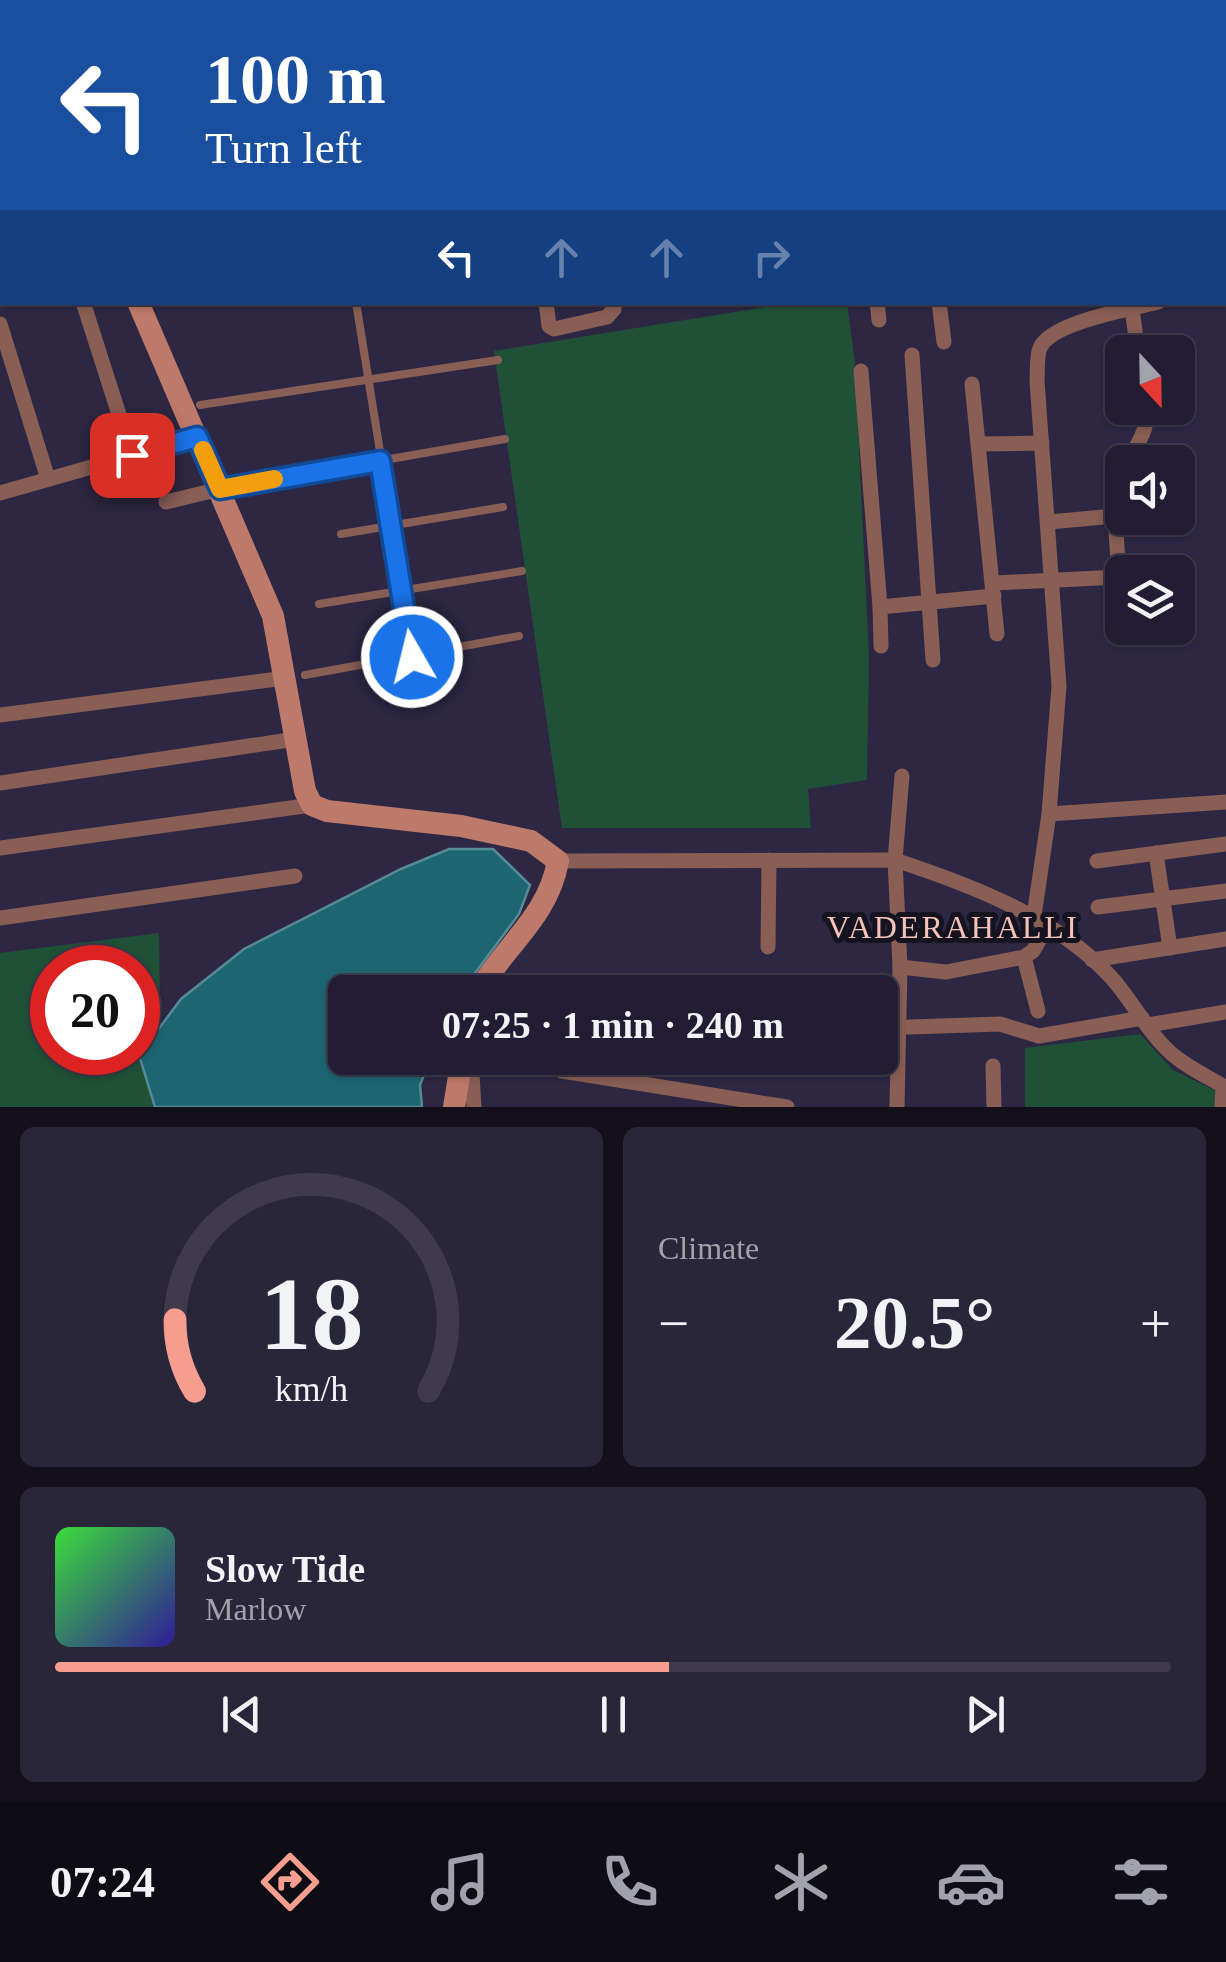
<!DOCTYPE html>
<html lang="en">
<head>
<meta charset="utf-8">
<style>
	:root { --surface:#221d32; --page:#2a263a; --text:#f1f3f6; --muted:#a2a2ac; --line:#3f3b4d; --accent:#f59d8f }
	body { margin:0; font-family:"Times New Roman",serif; background:var(--page); color:var(--text); height:100vh; display:flex; flex-direction:column; font-size:38px; white-space:nowrap }
	* { box-sizing:border-box; margin:0 }
	p { font-size:32px; color:var(--muted) }
	.icon { flex:none; width:55px; height:55px; fill:none; stroke:currentColor; stroke-width:2; stroke-linecap:round; stroke-linejoin:round }
	.map { position:relative; height:1107px; overflow:hidden }
	.sheet { display:flex; flex-direction:column; gap:20px; padding:20px; background:#13101c; flex:1 }
	.sheet>* { flex:none }
	.banner { position:absolute; left:0px; top:0px; width:1228px; height:305px; box-shadow:0 2px 8px #0004,0 0 0 2px var(--line); background:#1a4fa0; color:#fff; overflow:hidden }
	.needle { width:65px; rotate:158deg }
	.fabs { position:absolute; left:1105px; top:335px; display:grid; gap:20px }
	.fabs a { display:grid; place-items:center; width:90px; height:90px; border-radius:15px; background:var(--surface); box-shadow:0 2px 8px #0004,0 0 0 2px var(--line); font-size:50px }
	.speed { position:absolute; left:30px; top:945px; display:flex; gap:20px; font-size:50px; font-weight:700; text-align:center }
	.speed>* { display:grid; place-content:center; width:130px; height:130px; border-radius:50%; background:var(--surface); box-shadow:0 2px 8px #0004,0 0 0 2px var(--line); line-height:1 }
	.speed .limit { border:15px solid #d22; background:#fff; color:#111 }
	.pin { position:absolute; display:grid; place-items:center; width:85px; height:85px; color:#fff; margin:-42px; border-radius:20px; box-shadow:0 5px 15px #0006 }
	.me { position:absolute; width:110px; margin:-55px; rotate:352deg; stroke-linejoin:round; filter:drop-shadow(0 0 8px #0008) }
	.turn { display:flex; align-items:center; gap:35px; height:210px; padding:0 40px; font-size:45px }
	.turn .icon { width:130px; height:130px; stroke-width:2.5 }
	.turn b { display:block; font-size:70px; line-height:85px }
	.lanes { display:flex; align-items:center; height:95px; padding:0 40px; background:#0003; justify-content:center; gap:50px; direction:ltr }
	.lanes .off { opacity:.35 }
	.big { font-size:75px; font-weight:700; line-height:1.1 }
	.sheet .widget { flex:1; display:flex; flex-direction:column; justify-content:center; gap:15px; min-width:0; padding:0 35px; border-radius:15px; background:var(--page) }
	.sheet .dial { align-items:center; gap:0 }
	.dial svg { height:260px; overflow:visible; fill:none; stroke:var(--line); stroke-width:7; stroke-linecap:round; text-anchor:middle }
	.dial text { fill:var(--text); stroke:none }
	.song { display:flex; align-items:center; gap:30px }
	.cover { width:120px; height:120px; border-radius:15px; background:linear-gradient(135deg,hsl(120 70% 55%),hsl(250 70% 35%)) }
	.played { height:10px; border-radius:5px; background:linear-gradient(90deg,var(--accent) 55%,var(--line) 55%) }
	.keys { display:flex; justify-content:space-around; direction:ltr }
	.heat { display:flex; justify-content:space-between; align-items:center; font-size:55px; direction:ltr }
	.sheet .tiles { flex:1; display:grid; gap:20px; grid-template-columns:1fr 1fr }
	.widget:last-child { grid-column:span 2 }
	.trip { position:absolute; left:328px; top:975px; width:570px; height:100px; border-radius:15px; background:var(--surface); box-shadow:0 2px 8px #0004,0 0 0 2px var(--line); font-weight:700; line-height:100px; text-align:center }
	.tab-bar { display:flex; height:160px; justify-content:space-around; align-items:center; background:#0e0c14; color:var(--muted) }
	.tab-bar .icon { width:70px; height:70px }
	.tab-bar .selected { color:var(--accent) }
	.tab-bar b { font-size:45px; color:var(--text) }
	.map>svg:first-child { display:block }
	.green { fill:#205137; fill-rule:evenodd }
	.water { fill:#1d6671; stroke:#578a97; stroke-width:2.5 }
	.lines { fill:none; stroke-linecap:round; stroke-linejoin:round }
	.lane { stroke:#895e54; stroke-width:8 }
	.street { stroke:#895e54; stroke-width:15 }
	.secondary { stroke:#bd7969; stroke-width:22 }
	.primary { stroke:#e58d78; stroke-width:25 }
	.route-casing { stroke:#114b97; stroke-width:25 }
	.route { stroke:#1a73e8; stroke-width:18 }
	.slow { stroke:#f59e0b; stroke-width:18 }
	.labels { text-anchor:middle; stroke-width:10; stroke-linejoin:round; paint-order:stroke }
	.neighbourhood-label { font-size:32px; letter-spacing:2.5px; fill:#f5c2b9; stroke:#15131f }
</style>
</head>
<body>
<div class="map">
<svg width="1226" height="1107" viewBox="0 0 1226 1107">
	<rect width="100%" height="100%" fill="#2d2743"/>
	<g class="green">
		<path d="M0,0H82L2,2V72Z"/>
		<path d="M791,303H847L855,363L869,656L867,780L808,789L811,828H562L494,351Z"/>
		<path d="M159,933L161,1076L167,1107H0V953ZM52,968H138V1052H52Z"/>
		<path d="M1140,1034L1173,1070L1216,1091V1107H1025V1048Z"/>
	</g>
	<path class="water" d="M449,849H493L530,885L519,914L461,992H345V1058H431L420,1085L422,1107H155L139,1055L181,999L244,949L401,869Z"/>
	<g class="lines">
		<g class="lane">
			<path d="M621,0L622,2"/>
			<path d="M356,302L413,657"/>
			<path d="M200,405L498,360"/>
			<path d="M223,488L505,439"/>
			<path d="M341,534L503,507"/>
			<path d="M319,604L522,571"/>
			<path d="M305,675L519,636"/>
		</g>
		<g class="street">
			<path d="M169,0L170,2"/>
			<path d="M239,0L240,2"/>
			<path d="M554,0L555,2"/>
			<path d="M731,0V2"/>
			<path d="M916,0L917,2"/>
			<path d="M96,2L104,0"/>
			<path d="M308,2L315,0"/>
			<path d="M519,2L535,0"/>
			<path d="M1225,228H1226"/>
			<path d="M0,250L2,249"/>
			<path d="M1225,285H1226"/>
			<path d="M83,302L132,455"/>
			<path d="M546,302L549,326L554,329L607,317L614,309V302"/>
			<path d="M877,302L879,320"/>
			<path d="M939,302L944,342"/>
			<path d="M1132,309L1138,352"/>
			<path d="M0,324L48,479"/>
			<path d="M912,355L933,660"/>
			<path d="M861,371L880,607"/>
			<path d="M972,384L997,634"/>
			<path d="M979,444L1042,443"/>
			<path d="M1129,462C1137,442 1149,431 1146,408"/>
			<path d="M0,493L197,437"/>
			<path d="M166,502L220,489"/>
			<path d="M1049,522L1115,516"/>
			<path d="M1122,582L1119,577L1115,516L1122,478"/>
			<path d="M994,583L1119,577"/>
			<path d="M881,646L880,607L994,596"/>
			<path d="M0,715L285,678"/>
			<path d="M0,783L296,739"/>
			<path d="M1049,814L1226,802"/>
			<path d="M0,848L312,805"/>
			<path d="M1156,853L1170,948"/>
			<path d="M558,861L895,860C971,885 1053,916 1109,975C1133,1000 1149,1037 1177,1058C1191,1069 1208,1077 1223,1086L1222,1107"/>
			<path d="M1097,861L1226,844"/>
			<path d="M1098,907L1226,891"/>
			<path d="M1034,916L1049,814L1059,686L1037,381C1038,372 1036,357 1040,348C1051,322 1132,309 1158,302"/>
			<path d="M0,918L295,876"/>
			<path d="M768,947L769,860"/>
			<path d="M1024,957L1038,1011"/>
			<path d="M1092,960L1226,939"/>
			<path d="M900,967L946,972L1024,957L1033,951L1048,925"/>
			<path d="M838,992L898,990"/>
			<path d="M1148,1025L1226,1012"/>
			<path d="M880,1028L1000,1024L1039,1036L1142,1018"/>
			<path d="M471,1058L474,1107"/>
			<path d="M993,1066L994,1107"/>
			<path d="M562,1071L787,1107"/>
			<path d="M897,1107L900,967L895,860L902,776"/>
		</g>
		<g class="secondary">
			<path d="M471,0L472,2"/>
			<path d="M138,302L273,616L305,791L312,805L327,811L461,826L531,841L558,861C548,917 506,944 478,992"/>
			<path d="M454,1107L462,1058"/>
		</g>
		<g class="primary">
			<path d="M993,2L1006,0"/>
			<path d="M0,182L2,181"/>
		</g>
	</g>
	<g class="lines">
		<g class="route-casing">
			<path id="route" d="M132,455L197,437L220,489L380,461L412,657"/>
		</g>
		<use href="#route" class="route"/>
		<path class="slow" d="M203,450L220,489L274,479"/>
	</g>
	<g class="labels">
		<g class="neighbourhood-label">
			<text x="953" y="938">VADERAHALLI</text>
		</g>
	</g>
</svg>
<div class="fabs">
<a><svg class="needle" viewBox="-14 -14 28 28"><path d="M0-13l5 13h-10z" fill="#e53935"/><path d="M0 13l5-13h-10z" fill="#a2a2ac"/></svg></a>
<a><svg class="icon" aria-label="sound" viewBox="0 0 24 24"><path d="M4 9h4l5-4v14l-5-4H4zM17 9q2 3 0 6"/></svg></a>
<a><svg class="icon" aria-label="layers" viewBox="0 0 24 24"><path d="M12 4l9 5-9 5-9-5zM3 14l9 5 9-5"/></svg></a>
</div>
<div class="speed"><div class="limit">20</div></div>
<div class="pin" style="left:132px;top:455px;background:#d93025"><svg class="icon" aria-label="arrive" viewBox="0 0 24 24"><path d="M6 21V4h12l-3 4 3 4H6"/></svg></div>
<svg class="me" style="left:412px;top:657px" viewBox="-20 -20 40 40"><circle r="17" fill="#1a73e8" stroke="#fff" stroke-width="3"/><path d="M0-11L8 9 0 5-8 9z" fill="#fff"/></svg>
<div class="trip">07:25 · 1 min · 240 m</div>
<div class="banner">
<div class="turn"><svg class="icon" aria-label="left" viewBox="0 0 24 24"><path d="M17 20v-9H6M10 6l-5 5 5 5"/></svg><div><b>100 m</b>Turn left</div></div>
<div class="lanes"><svg class="icon" aria-label="left" viewBox="0 0 24 24"><path d="M17 20v-9H6M10 6l-5 5 5 5"/></svg><svg class="icon off" aria-label="ahead" viewBox="0 0 24 24"><path d="M12 20V5M6 11l6-6 6 6"/></svg><svg class="icon off" aria-label="ahead" viewBox="0 0 24 24"><path d="M12 20V5M6 11l6-6 6 6"/></svg><svg class="icon off" aria-label="right" viewBox="0 0 24 24"><path d="M7 20v-9h11M14 6l5 5-5 5"/></svg></div>
</div>
</div>
<section class="sheet">
<div class="tiles">
<div class="widget dial"><svg viewBox="0 0 100 80">
<path d="M14 69A42 42 0 1 1 86 69"/>
<path d="M14 69A42 42 0 0 1 8 47" stroke="#f59d8f"/>
<text x="50" y="56" font-size="32" font-weight="700">18</text>
<text x="50" y="72" font-size="11">km/h</text>
</svg></div>
<div class="widget"><p>Climate</p>
<div class="heat"><a>−</a><b class="big">20.5°</b><a>+</a></div>
</div>
<div class="widget">
<div class="song"><i class="cover"></i><div><b>Slow Tide</b><p>Marlow</p></div></div>
<div class="played"></div>
<div class="keys"><svg class="icon" aria-label="previous" viewBox="0 0 24 24"><path d="M18 5L8 12l10 7zM5 5v14"/></svg><svg class="icon" aria-label="pause" viewBox="0 0 24 24"><path d="M8 5v14M16 5v14"/></svg><svg class="icon" aria-label="next" viewBox="0 0 24 24"><path d="M6 5l10 7-10 7zM19 5v14"/></svg></div>
</div>
</div>
</section>
<nav class="tab-bar">
<b>07:24</b>
<svg class="icon selected" aria-label="directions" viewBox="0 0 24 24"><path d="M12 3l9 9-9 9-9-9zM9 14v-3h6M13 9l2 2-2 2"/></svg>
<svg class="icon" aria-label="music" viewBox="0 0 24 24"><path d="M9 18V5l10-2v13"/><circle cx="6" cy="18" r="3"/><circle cx="16" cy="16" r="3"/></svg>
<svg class="icon" aria-label="phone" viewBox="0 0 24 24"><path d="M5 4h4l2 5-3 2q2 4 5 5l2-3 5 2v4C11 20 4 13 5 4z"/></svg>
<svg class="icon" aria-label="climate" viewBox="0 0 24 24"><path d="M12 3v18M4 7l16 10M4 17L20 7"/></svg>
<svg class="icon" aria-label="car" viewBox="0 0 24 24"><path d="M5 17H2v-5l4-1 3-4h7l3 4 3 1v5h-3M9 17h6M6 11h13"/><circle cx="7" cy="17" r="2"/><circle cx="17" cy="17" r="2"/></svg>
<svg class="icon" aria-label="filters" viewBox="0 0 24 24"><path d="M4 7h16M4 17h16"/><circle cx="9" cy="7" r="2"/><circle cx="15" cy="17" r="2"/></svg>
</nav>
</body>
</html>
